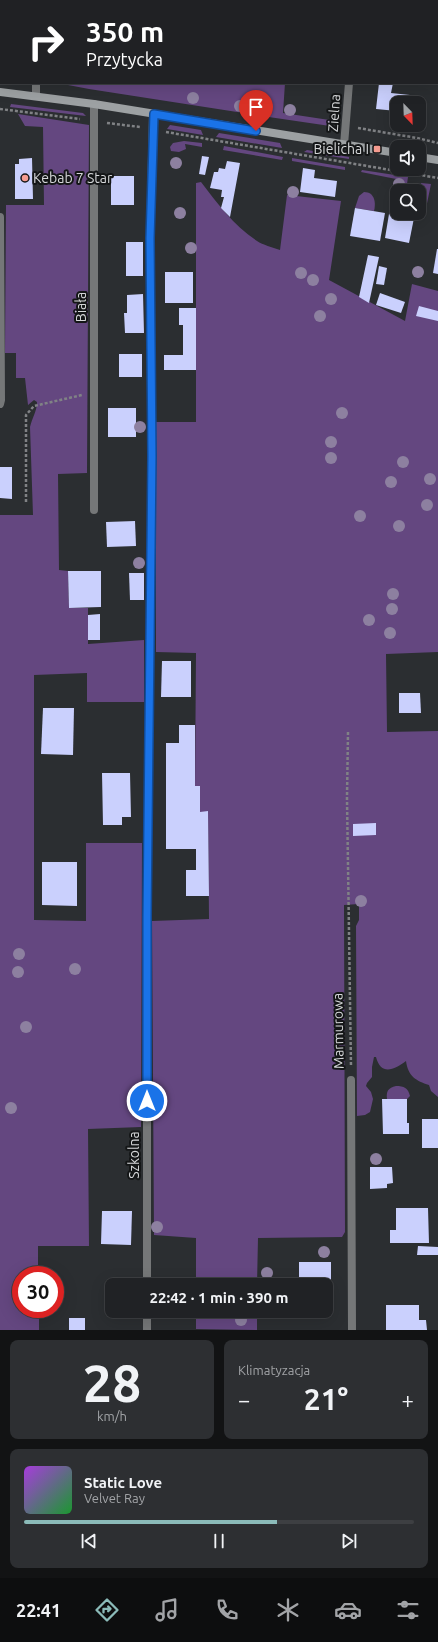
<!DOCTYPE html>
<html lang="pl">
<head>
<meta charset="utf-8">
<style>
	:root { --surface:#202225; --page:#2d2f32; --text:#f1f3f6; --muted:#a2a4a7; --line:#3d3f42; --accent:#8bbbb9 }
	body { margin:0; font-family:Ubuntu,sans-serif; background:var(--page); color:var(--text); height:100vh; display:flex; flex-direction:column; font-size:15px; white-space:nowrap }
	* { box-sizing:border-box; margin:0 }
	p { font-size:13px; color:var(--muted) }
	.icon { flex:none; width:22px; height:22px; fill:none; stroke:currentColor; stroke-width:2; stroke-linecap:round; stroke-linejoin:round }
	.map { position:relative; height:1330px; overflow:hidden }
	.panel { display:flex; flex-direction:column; gap:10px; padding:10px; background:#121314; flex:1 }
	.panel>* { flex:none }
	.top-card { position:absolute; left:0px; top:0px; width:438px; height:84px; box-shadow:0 4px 16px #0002,0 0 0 1px var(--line); background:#202124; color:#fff; overflow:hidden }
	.needle { width:26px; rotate:157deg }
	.controls { position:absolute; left:390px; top:96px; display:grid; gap:8px }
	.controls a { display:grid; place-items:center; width:36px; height:36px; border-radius:8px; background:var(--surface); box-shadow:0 4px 16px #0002,0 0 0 1px var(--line); font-size:20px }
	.speed { position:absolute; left:12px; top:1266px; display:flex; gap:8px; font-size:20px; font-weight:700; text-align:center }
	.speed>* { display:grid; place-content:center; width:52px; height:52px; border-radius:50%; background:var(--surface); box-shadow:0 4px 16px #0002,0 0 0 1px var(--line); line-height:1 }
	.speed .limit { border:6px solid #d22; background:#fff; color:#111 }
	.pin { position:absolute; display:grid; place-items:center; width:34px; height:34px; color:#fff; margin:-41px -17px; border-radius:50% 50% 50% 0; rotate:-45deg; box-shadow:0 0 4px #0007 }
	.pin .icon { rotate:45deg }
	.me { position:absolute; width:44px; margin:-22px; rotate:0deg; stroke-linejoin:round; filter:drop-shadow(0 0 3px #0008) }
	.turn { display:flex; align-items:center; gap:14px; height:84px; padding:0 20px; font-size:18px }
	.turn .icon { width:52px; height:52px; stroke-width:2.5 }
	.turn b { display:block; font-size:28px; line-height:34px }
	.big { font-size:30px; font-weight:700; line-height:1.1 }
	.panel .card { flex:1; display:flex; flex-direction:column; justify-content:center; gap:6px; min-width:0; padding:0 14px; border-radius:8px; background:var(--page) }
	.panel .dial { align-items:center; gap:0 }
	.dial b { font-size:52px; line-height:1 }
	.song { display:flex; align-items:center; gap:12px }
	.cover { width:48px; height:48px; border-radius:6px; background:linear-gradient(135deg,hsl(280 70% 55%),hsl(130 70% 35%)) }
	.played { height:4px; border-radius:2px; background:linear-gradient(90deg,var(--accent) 65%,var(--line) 65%) }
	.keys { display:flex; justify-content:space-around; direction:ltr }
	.heat { display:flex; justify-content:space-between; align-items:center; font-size:22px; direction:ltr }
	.panel .tiles { flex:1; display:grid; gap:10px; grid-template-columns:1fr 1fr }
	.card:last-child { grid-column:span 2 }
	.trip { position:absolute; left:105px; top:1278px; width:228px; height:40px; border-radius:8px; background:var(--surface); box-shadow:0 4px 16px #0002,0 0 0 1px var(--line); font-weight:700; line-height:40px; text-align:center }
	.dock { display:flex; height:64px; justify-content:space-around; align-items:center; background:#0d0e0f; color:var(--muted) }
	.dock .icon { width:28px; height:28px }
	.dock .current { color:var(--accent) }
	.dock b { font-size:18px; color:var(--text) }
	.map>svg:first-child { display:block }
	.green { fill:#644780 }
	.building { fill:#cad0fd }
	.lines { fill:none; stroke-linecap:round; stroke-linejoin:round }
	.path { stroke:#808285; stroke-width:2.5; stroke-dasharray:3 2; stroke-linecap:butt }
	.lane { stroke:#757778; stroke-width:8 }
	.street { stroke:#757778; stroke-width:8 }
	.secondary { stroke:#9da1a3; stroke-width:8 }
	.tree { fill:#8d80a0 }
	.route-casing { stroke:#114b97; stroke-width:10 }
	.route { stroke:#1a73e8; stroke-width:7 }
	.poi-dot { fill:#f59c90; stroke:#141617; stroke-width:1.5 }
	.labels { text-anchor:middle; stroke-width:4; stroke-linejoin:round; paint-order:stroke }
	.street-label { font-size:14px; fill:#d5d7d9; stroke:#141617 }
	.poi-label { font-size:14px; fill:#d5d7d9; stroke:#141617; text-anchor:end }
</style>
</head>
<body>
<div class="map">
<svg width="438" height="1330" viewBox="0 0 438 1330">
	<rect width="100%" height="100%" fill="#2b2e31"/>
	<g class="green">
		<path d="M89,0H290L89,1Z"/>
		<path d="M68,83H285L283,113L336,121L330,126L262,116V110L252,109L250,114L89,89L68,85Z"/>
		<path d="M11,104L83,113L86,116L10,107Z"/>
		<path d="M18,114L89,125L87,473L58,474L59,570L68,571L69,608H88V644L144,640V702H87V673L34,675V920L86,921V843H142L141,1127L88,1129L89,1246H38V1275H21V1309H39V1330H0V515H33L30,427C32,418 37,411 37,402L34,400L28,405L25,378H16V353H5L6,205H44L43,127L25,126Z"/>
		<path d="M170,125L201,130L203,135L167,129Z"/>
		<path d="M219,133L280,143L282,148L216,137Z"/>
		<path d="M184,141L202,143V147L185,144L186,149L179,152L171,151L170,147L173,143Z"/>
		<path d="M224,146L283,157L282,160L223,150Z"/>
		<path d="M307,150L349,157V159L304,152Z"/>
		<path d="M292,158L345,167V170L292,161Z"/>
		<path d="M362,170L408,177L406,191H397V213H403L402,216L389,214L396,179L361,172Z"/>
		<path d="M201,182C217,203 234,226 257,241C263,245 272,247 280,250L287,195L341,201L329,280L405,321L412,284L438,291V652L386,654L387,732L438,731V1097L431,1091L429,1085C416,1081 408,1076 406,1061C394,1070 381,1076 376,1057H374L372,1067V1077L367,1083L366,1086L371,1092L373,1099L370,1112L365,1115L357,1116L356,926L359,920V904L344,905L345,1232L342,1237L258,1238L257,1285H196V1238L154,1235L152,921L209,919L208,812H200V786H195L196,653L156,652V422H196V183Z"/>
		<path d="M421,183L431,184L424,218L414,214L415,213H419V192Z"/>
		<path d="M364,192C375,192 376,203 374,211L355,208L359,196Z"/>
		<path d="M396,1086C404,1086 408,1088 410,1096L407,1099H387C386,1091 388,1088 396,1086Z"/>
		<path d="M196,1311H257V1330L196,1329Z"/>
	</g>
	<g class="building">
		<path d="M379,83H393L391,93L410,95L409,103H397V111L376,109Z"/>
		<path d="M202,156L209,157L205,175L199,174Z"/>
		<path d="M32,158L33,199H15V164H19V159Z"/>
		<path d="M227,161L240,163L230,217L221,208L224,197H221L222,190L210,188L214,172H218L219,168L225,169Z"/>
		<path d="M303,168L315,170L314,178L337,181L335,197L300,192Z"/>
		<rect x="111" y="176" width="23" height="29"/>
		<path d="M355,208L385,213L380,241L350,236Z"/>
		<path d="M389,214L414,218L409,243L385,238Z"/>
		<rect x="126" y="242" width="17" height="34"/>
		<path d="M437,249H438V274L433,273Z"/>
		<path d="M368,255L379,257L369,303L359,297Z"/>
		<path d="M379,266L387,268L384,285L376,284Z"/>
		<rect x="165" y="272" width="28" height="31"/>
		<path d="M380,293L405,302L401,313L376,305Z"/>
		<path d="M143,294L144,333H125L124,313H127V295Z"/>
		<path d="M419,306L438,311V321L416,316Z"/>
		<path d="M179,308H196V370H164V355H183V325H179Z"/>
		<rect x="119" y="354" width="23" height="23"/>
		<rect x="108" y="408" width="28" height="29"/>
		<path d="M0,467H12V499L0,498Z"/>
		<path d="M135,521L136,546L107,547L106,522Z"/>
		<path d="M68,571H101V607L69,608Z"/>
		<path d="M129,573H144V600H130Z"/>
		<path d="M100,614V640H88V615Z"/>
		<path d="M162,661H191V697H161Z"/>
		<path d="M399,693H420L421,713H399Z"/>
		<path d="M43,708H74L73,755L41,754Z"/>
		<path d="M179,725H195V786H200V812L208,811L209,896H186V870H196V849H166V743H179Z"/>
		<path d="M102,773H130L131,817H122V825H103Z"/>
		<path d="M376,823V835L353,836V824Z"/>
		<path d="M42,862H77V906L42,905Z"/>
		<path d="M382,1099H407V1123H409V1134H383Z"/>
		<rect x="422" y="1119" width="16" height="29"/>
		<path d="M370,1167H392L393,1183L387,1184V1188L370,1189Z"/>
		<path d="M396,1208H428L429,1243H390V1230H396Z"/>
		<path d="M102,1211H132L131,1245L101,1244Z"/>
		<path d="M418,1246L438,1247V1255H417Z"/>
		<path d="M299,1262H331V1296H326V1285H299Z"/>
		<path d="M386,1305H419V1320H426L427,1330H386Z"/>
		<rect x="69" y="1318" width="16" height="12"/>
	</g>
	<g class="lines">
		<g class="path">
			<path d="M0,109L80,119"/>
			<path d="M107,123L140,127"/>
			<path d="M358,128L417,138L438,143"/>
			<path d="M166,132L438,178"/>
			<path d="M26,502V415L34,406L82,395"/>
			<path d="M348,732L347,798L351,1067"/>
		</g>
		<g class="lane">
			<path d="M37,1V0"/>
			<path d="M36,96V83"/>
			<path d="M94,104V510"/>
			<path d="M0,217L1,400L0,404"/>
		</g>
		<g class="street">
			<path d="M354,1V0"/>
			<path d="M344,145L349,83"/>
			<path d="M351,1080L352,1330"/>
			<path d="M147,1285V917L152,456L150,238L153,114"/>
			<path d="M147,1311V1330"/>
		</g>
		<g class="secondary">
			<path d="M0,92L94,104L397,153"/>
			<path d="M419,157L438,160"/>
		</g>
	</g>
	<g class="tree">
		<circle cx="193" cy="98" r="6"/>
		<circle cx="240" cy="106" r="6"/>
		<circle cx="290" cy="110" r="6"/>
		<circle cx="176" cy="163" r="6"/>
		<circle cx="399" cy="184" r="6"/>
		<circle cx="293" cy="192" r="6"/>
		<circle cx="180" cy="213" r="6"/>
		<circle cx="191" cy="248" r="6"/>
		<circle cx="418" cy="272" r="6"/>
		<circle cx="301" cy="273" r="6"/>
		<circle cx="313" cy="280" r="6"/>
		<circle cx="331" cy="299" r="6"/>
		<circle cx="320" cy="316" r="6"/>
		<circle cx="342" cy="413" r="6"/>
		<circle cx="140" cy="427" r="6"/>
		<circle cx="331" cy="442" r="6"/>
		<circle cx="331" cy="458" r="6"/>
		<circle cx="403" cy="462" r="6"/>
		<circle cx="430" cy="479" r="6"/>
		<circle cx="391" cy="482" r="6"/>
		<circle cx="427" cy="505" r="6"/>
		<circle cx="360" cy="516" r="6"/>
		<circle cx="399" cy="526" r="6"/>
		<circle cx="139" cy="563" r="6"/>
		<circle cx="393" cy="594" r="6"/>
		<circle cx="392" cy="609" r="6"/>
		<circle cx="369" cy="620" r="6"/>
		<circle cx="390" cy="633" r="6"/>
		<circle cx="361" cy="901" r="6"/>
		<circle cx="19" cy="954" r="6"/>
		<circle cx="75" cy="969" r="6"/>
		<circle cx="18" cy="972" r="6"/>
		<circle cx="26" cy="1027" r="6"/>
		<circle cx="11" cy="1108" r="6"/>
		<circle cx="376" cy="1159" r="6"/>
		<circle cx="157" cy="1227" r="6"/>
		<circle cx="324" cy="1252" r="6"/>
		<circle cx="267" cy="1273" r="6"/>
		<circle cx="241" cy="1320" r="6"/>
	</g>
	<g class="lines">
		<g class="route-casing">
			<path id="route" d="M147,1101V917L152,456L150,238L154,114L256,131"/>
		</g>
		<use href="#route" class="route"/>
	</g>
	<g class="poi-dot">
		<rect x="373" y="145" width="8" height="8" rx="2"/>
		<circle cx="25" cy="178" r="4"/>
	</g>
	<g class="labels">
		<g class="street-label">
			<text transform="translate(334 113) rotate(-86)" y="5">Zielna</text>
			<text transform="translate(81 307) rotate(-90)" y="5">Biała</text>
			<text transform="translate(338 1031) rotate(-91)" y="5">Marmurowa</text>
			<text transform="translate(134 1155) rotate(-90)" y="5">Szkolna</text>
		</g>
		<g class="poi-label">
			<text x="369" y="154">Bielicha I</text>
			<text x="33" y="183" text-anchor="start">Kebab 7 Star</text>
		</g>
	</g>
</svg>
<div class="controls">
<a><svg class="needle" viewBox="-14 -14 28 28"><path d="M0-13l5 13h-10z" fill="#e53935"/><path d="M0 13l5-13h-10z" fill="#a2a4a7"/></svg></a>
<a><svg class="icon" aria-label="sound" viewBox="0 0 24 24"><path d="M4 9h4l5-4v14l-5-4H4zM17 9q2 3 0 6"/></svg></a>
<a><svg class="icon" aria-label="search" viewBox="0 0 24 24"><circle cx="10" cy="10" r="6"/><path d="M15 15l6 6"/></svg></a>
</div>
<div class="speed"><div class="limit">30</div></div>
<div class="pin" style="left:256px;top:131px;background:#d93025"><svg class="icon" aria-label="arrive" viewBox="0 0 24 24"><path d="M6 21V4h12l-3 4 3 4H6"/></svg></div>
<svg class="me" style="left:147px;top:1101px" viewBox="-20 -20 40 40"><circle r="17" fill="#1a73e8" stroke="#fff" stroke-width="3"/><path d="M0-11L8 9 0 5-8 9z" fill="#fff"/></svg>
<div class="trip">22:42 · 1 min · 390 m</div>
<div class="top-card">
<div class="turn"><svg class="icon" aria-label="right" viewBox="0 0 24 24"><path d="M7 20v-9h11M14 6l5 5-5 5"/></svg><div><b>350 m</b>Przytycka</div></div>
</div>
</div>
<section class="panel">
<div class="tiles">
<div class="card dial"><b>28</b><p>km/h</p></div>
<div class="card"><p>Klimatyzacja</p>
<div class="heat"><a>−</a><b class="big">21°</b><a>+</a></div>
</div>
<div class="card">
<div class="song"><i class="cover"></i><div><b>Static Love</b><p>Velvet Ray</p></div></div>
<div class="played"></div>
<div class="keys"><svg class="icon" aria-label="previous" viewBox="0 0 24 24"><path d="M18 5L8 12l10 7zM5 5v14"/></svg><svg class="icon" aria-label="pause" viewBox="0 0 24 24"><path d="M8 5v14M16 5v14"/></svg><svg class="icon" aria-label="next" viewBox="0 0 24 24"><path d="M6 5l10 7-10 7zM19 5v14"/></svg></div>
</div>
</div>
</section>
<nav class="dock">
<b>22:41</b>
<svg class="icon current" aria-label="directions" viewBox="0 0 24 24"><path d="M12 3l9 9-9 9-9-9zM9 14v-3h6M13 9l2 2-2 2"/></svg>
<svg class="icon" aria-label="music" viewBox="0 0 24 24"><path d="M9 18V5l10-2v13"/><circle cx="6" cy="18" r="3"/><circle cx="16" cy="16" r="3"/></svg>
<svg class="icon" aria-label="phone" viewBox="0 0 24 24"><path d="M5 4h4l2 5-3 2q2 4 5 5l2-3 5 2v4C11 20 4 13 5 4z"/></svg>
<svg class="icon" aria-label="climate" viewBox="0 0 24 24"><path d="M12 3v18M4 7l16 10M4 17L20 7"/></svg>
<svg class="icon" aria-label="car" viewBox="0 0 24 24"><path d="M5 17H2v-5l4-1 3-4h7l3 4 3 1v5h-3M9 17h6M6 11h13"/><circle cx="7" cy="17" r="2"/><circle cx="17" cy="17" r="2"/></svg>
<svg class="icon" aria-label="filters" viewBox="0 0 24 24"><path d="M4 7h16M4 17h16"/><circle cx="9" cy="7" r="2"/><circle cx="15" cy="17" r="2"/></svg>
</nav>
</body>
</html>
